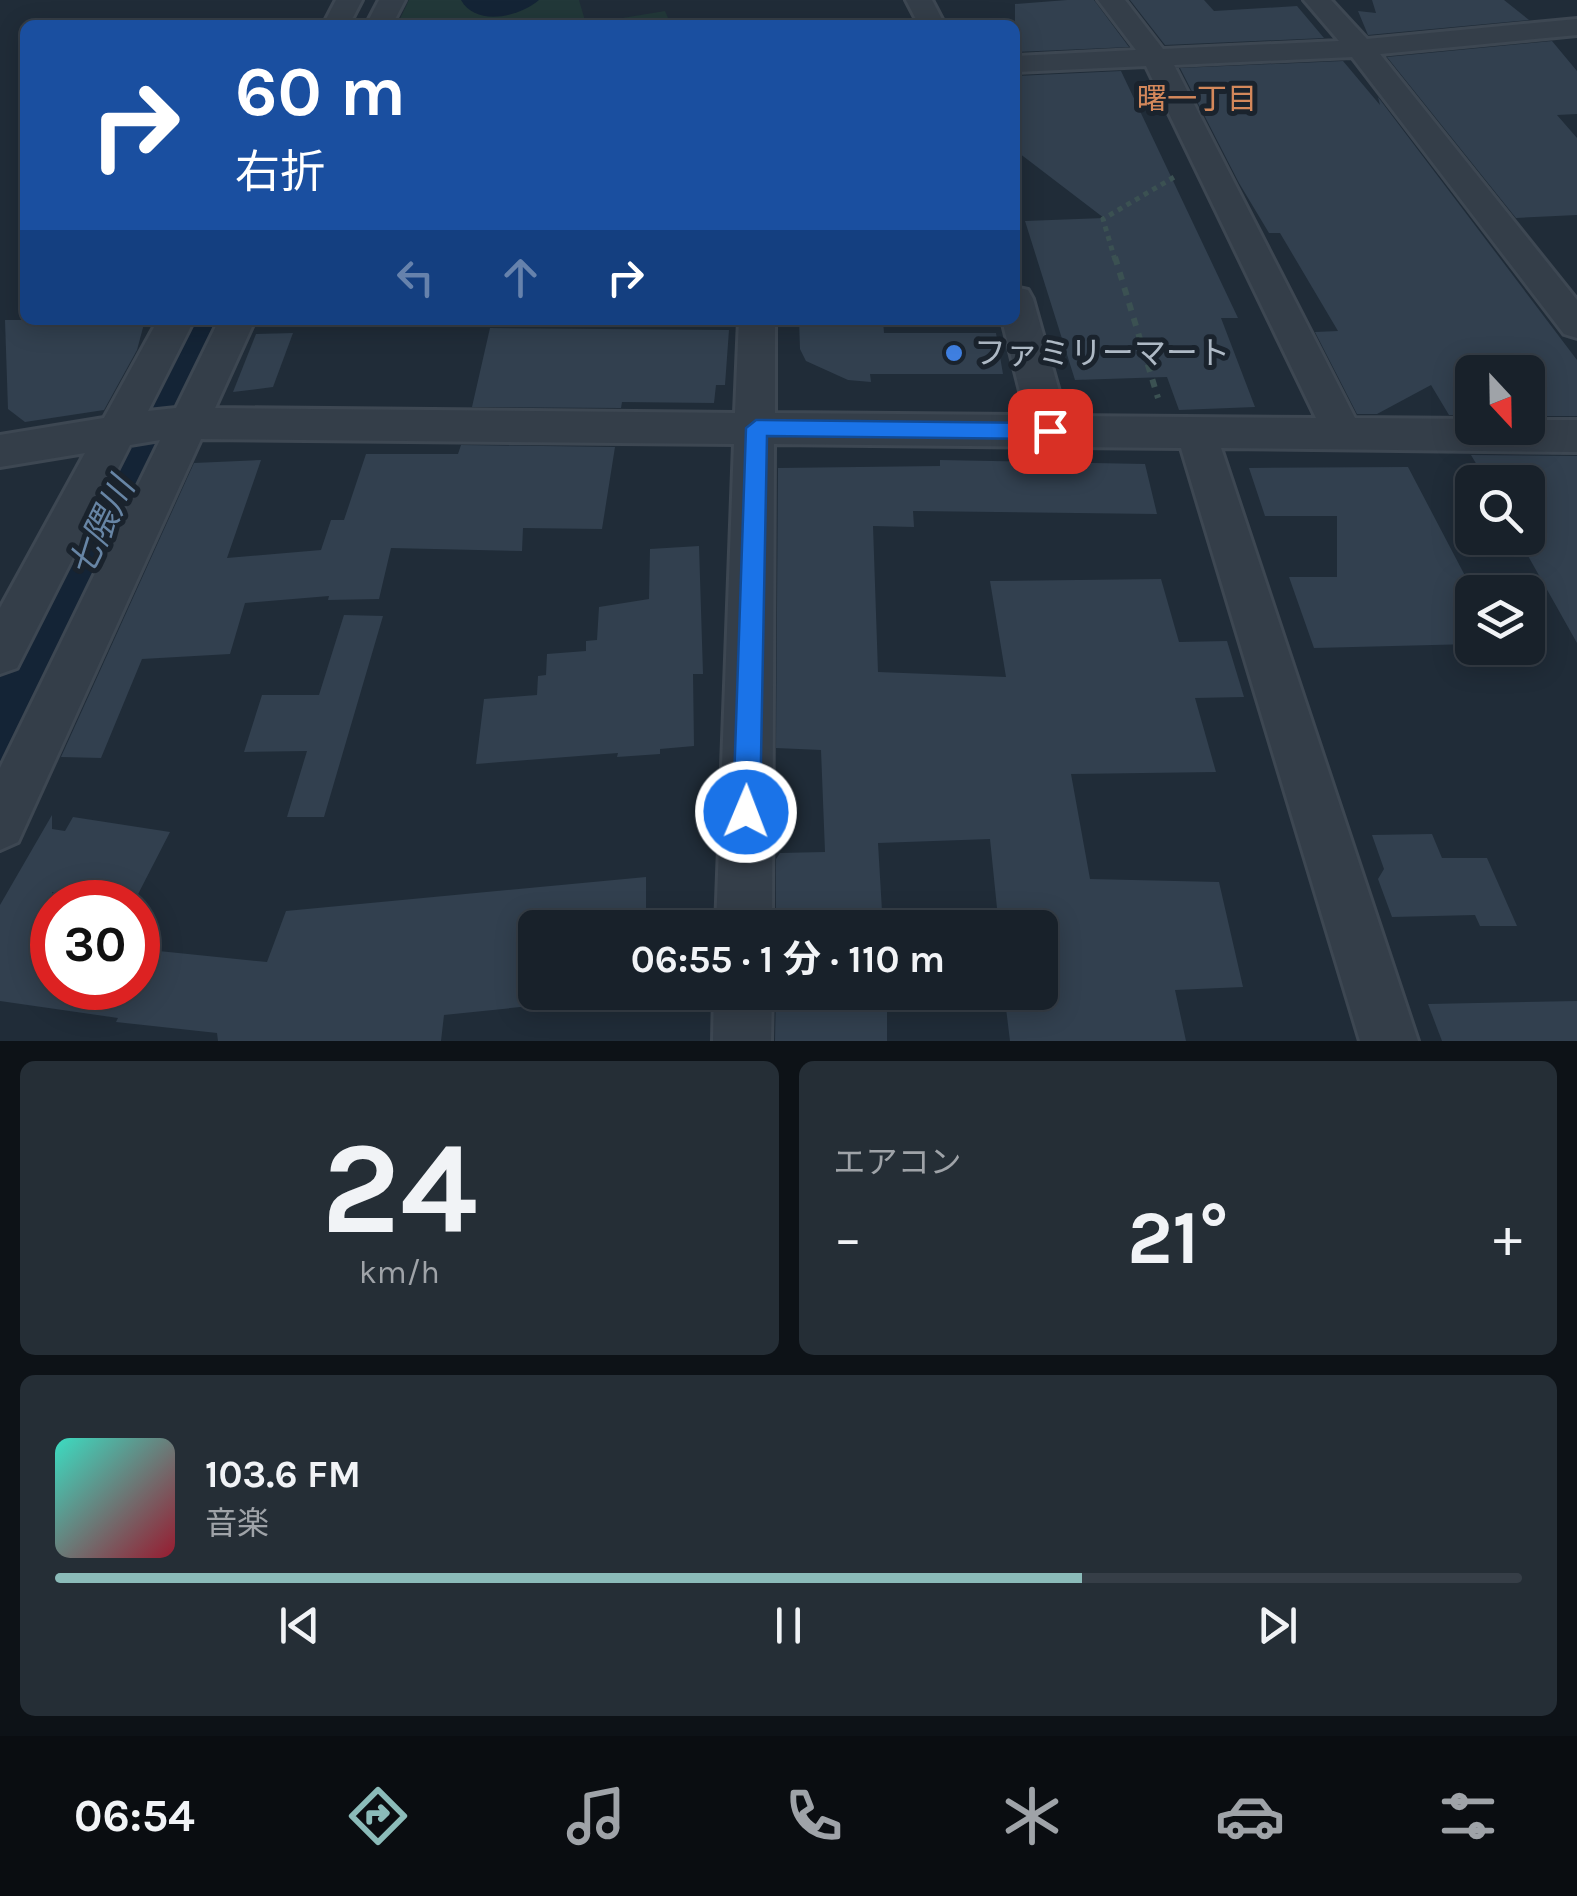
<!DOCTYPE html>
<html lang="ja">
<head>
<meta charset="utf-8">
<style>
	:root { --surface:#18212a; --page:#252e36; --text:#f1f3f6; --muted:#9fa3a8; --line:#363e47; --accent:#8bbbb9 }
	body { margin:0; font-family:Karla,"Noto Sans JP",sans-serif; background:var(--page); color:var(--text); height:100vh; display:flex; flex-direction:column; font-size:38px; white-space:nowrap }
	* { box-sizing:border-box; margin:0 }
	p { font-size:32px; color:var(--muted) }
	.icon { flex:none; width:55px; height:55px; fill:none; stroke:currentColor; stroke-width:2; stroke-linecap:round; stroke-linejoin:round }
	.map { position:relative; height:1041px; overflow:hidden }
	.details { display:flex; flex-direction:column; gap:20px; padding:20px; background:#0d1217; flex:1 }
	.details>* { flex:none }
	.hud { position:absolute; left:20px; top:20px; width:1000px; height:305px; border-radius:15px; box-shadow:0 5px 25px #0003,0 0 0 2px var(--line); background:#1a4fa0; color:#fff; overflow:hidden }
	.needle { width:65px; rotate:158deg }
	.fabs { position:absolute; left:1455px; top:355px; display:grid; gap:20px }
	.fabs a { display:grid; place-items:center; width:90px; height:90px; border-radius:15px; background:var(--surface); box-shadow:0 5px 25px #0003,0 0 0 2px var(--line); font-size:50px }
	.speed { position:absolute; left:30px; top:880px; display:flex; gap:20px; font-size:50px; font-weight:700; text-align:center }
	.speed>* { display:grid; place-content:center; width:130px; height:130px; border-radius:50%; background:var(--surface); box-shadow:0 5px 25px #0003,0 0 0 2px var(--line); line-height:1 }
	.speed .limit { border:15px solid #d22; background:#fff; color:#111 }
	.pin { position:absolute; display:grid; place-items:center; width:85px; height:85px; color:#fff; margin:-42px; border-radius:20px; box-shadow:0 5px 15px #0006 }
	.me { position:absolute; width:110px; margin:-55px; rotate:1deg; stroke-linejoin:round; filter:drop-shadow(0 0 8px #0008) }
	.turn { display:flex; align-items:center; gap:35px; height:210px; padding:0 50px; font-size:45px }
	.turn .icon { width:130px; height:130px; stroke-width:2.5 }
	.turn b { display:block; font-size:70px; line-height:85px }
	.lanes { display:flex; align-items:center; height:95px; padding:0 50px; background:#0003; justify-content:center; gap:50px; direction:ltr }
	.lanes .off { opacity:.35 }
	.big { font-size:75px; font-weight:700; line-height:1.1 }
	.details .card { flex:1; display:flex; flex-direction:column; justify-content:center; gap:15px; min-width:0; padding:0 35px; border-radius:15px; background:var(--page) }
	.details .dial { align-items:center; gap:0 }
	.dial b { font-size:130px; line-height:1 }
	.song { display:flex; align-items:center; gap:30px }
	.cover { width:120px; height:120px; border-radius:15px; background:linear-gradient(135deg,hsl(170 70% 55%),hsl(350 70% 35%)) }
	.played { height:10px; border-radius:5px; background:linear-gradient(90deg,var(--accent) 70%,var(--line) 70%) }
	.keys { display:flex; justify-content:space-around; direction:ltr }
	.heat { display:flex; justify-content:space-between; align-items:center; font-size:55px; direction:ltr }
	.details .tiles { flex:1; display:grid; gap:20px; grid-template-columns:1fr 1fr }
	.card:last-child { grid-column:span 2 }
	.trip { position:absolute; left:518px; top:910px; width:540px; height:100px; border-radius:15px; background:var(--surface); box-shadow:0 5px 25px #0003,0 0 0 2px var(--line); font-weight:700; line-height:100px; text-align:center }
	.dock { display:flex; height:160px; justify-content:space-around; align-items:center; background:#0a0d11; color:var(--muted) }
	.dock .icon { width:70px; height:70px }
	.dock .selected { color:var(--accent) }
	.dock b { font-size:45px; color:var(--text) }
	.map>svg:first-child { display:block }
	.green { fill:#223839 }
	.water { fill:#142436 }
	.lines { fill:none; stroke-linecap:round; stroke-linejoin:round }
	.river { fill:#142436; fill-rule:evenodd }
	.building { fill:#32404f }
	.minor-casing { stroke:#3d4752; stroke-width:6 }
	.path-far1 { stroke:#3b5152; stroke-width:5; stroke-dasharray:5 5; stroke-linecap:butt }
	.path { stroke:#3b5152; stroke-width:6; stroke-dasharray:8 8; stroke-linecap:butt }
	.minor { fill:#343e49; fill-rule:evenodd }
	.route { fill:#1a73e8; stroke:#114b97; stroke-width:2.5 }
	.shop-dot { fill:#3f7fe0; stroke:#1a232d; stroke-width:4 }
	.labels { text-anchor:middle; stroke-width:10; stroke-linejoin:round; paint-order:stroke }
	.far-neighbourhood-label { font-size:30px; fill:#d4885b; stroke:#1a232d }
	.poi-label { font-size:32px; fill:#aeb9c5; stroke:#1a232d; text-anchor:start }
	.water-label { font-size:35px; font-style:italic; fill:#6785a5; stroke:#1a232d }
</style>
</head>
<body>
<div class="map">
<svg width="1577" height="1041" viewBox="0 0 1577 1041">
	<rect width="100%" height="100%" fill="#202c38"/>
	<path class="green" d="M409,0H579L586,24L665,11L671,25H397Z"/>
	<g class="water">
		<path d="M461,0H539C519,17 476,27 461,0Z"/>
		<path d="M188,320H219L176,404H142Z"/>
		<path d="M123,448L158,449L0,771V685Z"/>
	</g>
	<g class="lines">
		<path class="river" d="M169,320H237L33,766L0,779V640Z"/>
	</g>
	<g class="building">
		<path d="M1067,0H1094L1129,47L1015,52V4Z"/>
		<path d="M1130,0H1204L1214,11L1297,6L1324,38L1165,45Z"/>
		<path d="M1372,0H1504L1529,20L1368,35L1358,11L1376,13Z"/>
		<path d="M1552,41L1577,71V114L1557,115L1577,138V215L1516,218L1387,57Z"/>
		<path d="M1343,61L1380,105L1378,97L1577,360V416H1528V372H1472V415H1449L1431,385L1377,414H1357L1315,332L1338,331L1280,233H1269L1239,183L1180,68Z"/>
		<path d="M1121,71L1238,318H1221L1255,407L1179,410L1167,377L1075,380L1025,221L1104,218L1015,150V76Z"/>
		<path d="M5,320H145L137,350L104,410L25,422L8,409Z"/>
		<path d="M799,320H883L884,333H996L1003,374H870L871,382L848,380L806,361L800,349Z"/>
		<path d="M490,328L729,330L725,385H716L714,403L622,402L621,408L472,407Z"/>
		<path d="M293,333L273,387L233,392L256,334Z"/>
		<path d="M461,445L615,447L602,529L523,528L522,551L391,548L379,599L328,600L329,596L245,603L230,654L142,659L101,758L61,757L194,463L261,460L227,558L321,550L331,520H344L366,454H458Z"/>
		<path d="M1471,455L1577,456V643L1518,538H1528V482H1487Z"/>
		<path d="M940,460L1145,464L1157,514L913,511L914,527L873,526L878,672L1006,677L990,581L1161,579L1179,642L1227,641L1244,697L1195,698L1216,772L1071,774L1090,879L1219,882L1243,987L1175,990L1186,1041H1010L1004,992H1040V928H999L990,839L878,843L883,928H776V859L780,853L825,852L821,750L776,748L778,468L940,466Z"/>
		<path d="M1408,467L1472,589V644L1314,648L1289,577H1337V516H1265L1249,468Z"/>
		<path d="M699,546L703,674H693L694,746L660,749V754L617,757L618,753L476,764L484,699L537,695L538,676L546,675L547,654L586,651V641L597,640L599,607L649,599L650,549Z"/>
		<path d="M344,615L383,616L324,817H287L307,751L244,752L262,695H319Z"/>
		<path d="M52,815V829L65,831L73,817L170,832L134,902L52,892V988H138V975L149,950L267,962L286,911L646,877V928H535V992L646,994L444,1015L441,1041H218L217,1033L116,1022L118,1018L0,1001V905Z"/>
		<path d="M1432,834L1442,858H1487L1517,926H1480L1475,915L1392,917L1378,879L1384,869L1372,835Z"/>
		<path d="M776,992H887V1041H775Z"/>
		<path d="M1577,1001V1041H1442L1428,1004Z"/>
	</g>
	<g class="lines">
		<g class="minor-casing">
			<g id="minor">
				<path d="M336,0H362L349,25H323Z"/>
				<path d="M379,0H405L392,25H366Z"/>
				<path d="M906,0H932L945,25H919Z"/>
				<path d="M1098,0H1125L1163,49L1339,41L1304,0H1331L1367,39L1577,19V35L1380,54L1577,300V338L1564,334L1352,57L1174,65L1355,418L1472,419V428H1528V420H1577V452L1221,448L1418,1041H1360L1181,448L774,444L772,928H716L734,444L201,439L18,842L0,850V768L160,440L130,445L17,668L0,674V608L85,453L0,467V435L104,418L158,320H194L148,411L176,408L219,320H255L215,408L735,413L739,320H775V413L1026,415L1002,320H1015V287L1028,290L1033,299L1066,416L1316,418L1146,66L1015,72V56L1136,50Z"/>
				<path d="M714,992H772L771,1041H713Z"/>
			</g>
		</g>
		<path class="path-far1" d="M1115,260L1103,219L1176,176"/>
		<path class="path" d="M1115,257L1158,398"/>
		<use href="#minor" class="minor"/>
	</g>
	<path class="route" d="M756,420L1050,423L1060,431L1050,439L767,436L760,812L756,822L746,826L737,822L733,812L746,428Z"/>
	<circle class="shop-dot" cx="954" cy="353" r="10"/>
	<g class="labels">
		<g class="far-neighbourhood-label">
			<text x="1197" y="109">曙一丁目</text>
		</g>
		<g class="poi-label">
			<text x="974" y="364">ファミリーマート</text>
		</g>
		<g class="water-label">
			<text transform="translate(101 527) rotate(-64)" y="12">七隈川</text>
		</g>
	</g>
</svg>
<div class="fabs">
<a><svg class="needle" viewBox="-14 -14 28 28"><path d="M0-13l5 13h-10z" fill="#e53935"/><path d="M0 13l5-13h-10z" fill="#9fa3a8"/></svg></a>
<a><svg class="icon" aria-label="search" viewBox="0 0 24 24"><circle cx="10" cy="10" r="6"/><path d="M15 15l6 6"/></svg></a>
<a><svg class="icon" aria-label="layers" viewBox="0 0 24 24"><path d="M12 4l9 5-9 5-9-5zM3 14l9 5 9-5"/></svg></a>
</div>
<div class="speed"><div class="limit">30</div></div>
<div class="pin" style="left:1050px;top:431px;background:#d93025"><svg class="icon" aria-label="arrive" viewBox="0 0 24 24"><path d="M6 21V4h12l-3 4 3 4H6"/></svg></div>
<svg class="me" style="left:746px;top:812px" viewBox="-20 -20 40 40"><circle r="17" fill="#1a73e8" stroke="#fff" stroke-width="3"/><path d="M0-11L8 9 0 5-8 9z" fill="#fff"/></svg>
<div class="trip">06:55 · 1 分 · 110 m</div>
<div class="hud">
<div class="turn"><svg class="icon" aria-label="right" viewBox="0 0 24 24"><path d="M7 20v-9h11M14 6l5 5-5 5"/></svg><div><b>60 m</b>右折</div></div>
<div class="lanes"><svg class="icon off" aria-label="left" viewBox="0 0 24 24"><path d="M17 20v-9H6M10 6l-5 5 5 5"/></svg><svg class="icon off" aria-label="ahead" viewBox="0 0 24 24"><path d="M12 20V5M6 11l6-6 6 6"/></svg><svg class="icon" aria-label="right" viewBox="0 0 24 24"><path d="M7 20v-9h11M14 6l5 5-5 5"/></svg></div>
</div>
</div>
<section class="details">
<div class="tiles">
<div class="card dial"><b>24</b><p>km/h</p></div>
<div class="card"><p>エアコン</p>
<div class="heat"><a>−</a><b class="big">21°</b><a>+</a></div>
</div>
<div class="card">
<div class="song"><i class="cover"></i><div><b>103.6 FM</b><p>音楽</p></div></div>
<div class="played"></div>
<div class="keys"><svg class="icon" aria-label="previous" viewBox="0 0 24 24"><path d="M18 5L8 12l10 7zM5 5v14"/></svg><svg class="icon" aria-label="pause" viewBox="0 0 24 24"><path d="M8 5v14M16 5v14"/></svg><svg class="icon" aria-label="next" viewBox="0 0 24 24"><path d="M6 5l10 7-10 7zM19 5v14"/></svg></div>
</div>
</div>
</section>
<nav class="dock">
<b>06:54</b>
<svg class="icon selected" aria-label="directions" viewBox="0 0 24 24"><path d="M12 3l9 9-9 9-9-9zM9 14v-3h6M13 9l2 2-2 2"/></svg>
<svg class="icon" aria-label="music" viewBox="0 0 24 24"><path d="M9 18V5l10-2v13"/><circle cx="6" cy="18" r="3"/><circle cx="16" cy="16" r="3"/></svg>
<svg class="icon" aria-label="phone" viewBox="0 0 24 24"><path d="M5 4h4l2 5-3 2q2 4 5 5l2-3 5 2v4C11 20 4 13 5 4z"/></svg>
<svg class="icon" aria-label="climate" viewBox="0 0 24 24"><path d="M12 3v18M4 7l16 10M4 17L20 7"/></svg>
<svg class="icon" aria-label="car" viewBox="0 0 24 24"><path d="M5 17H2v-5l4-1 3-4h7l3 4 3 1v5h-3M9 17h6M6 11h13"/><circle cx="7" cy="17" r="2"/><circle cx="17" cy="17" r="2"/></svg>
<svg class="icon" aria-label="filters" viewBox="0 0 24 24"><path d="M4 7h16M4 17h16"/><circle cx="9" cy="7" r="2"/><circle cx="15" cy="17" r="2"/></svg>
</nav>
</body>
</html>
